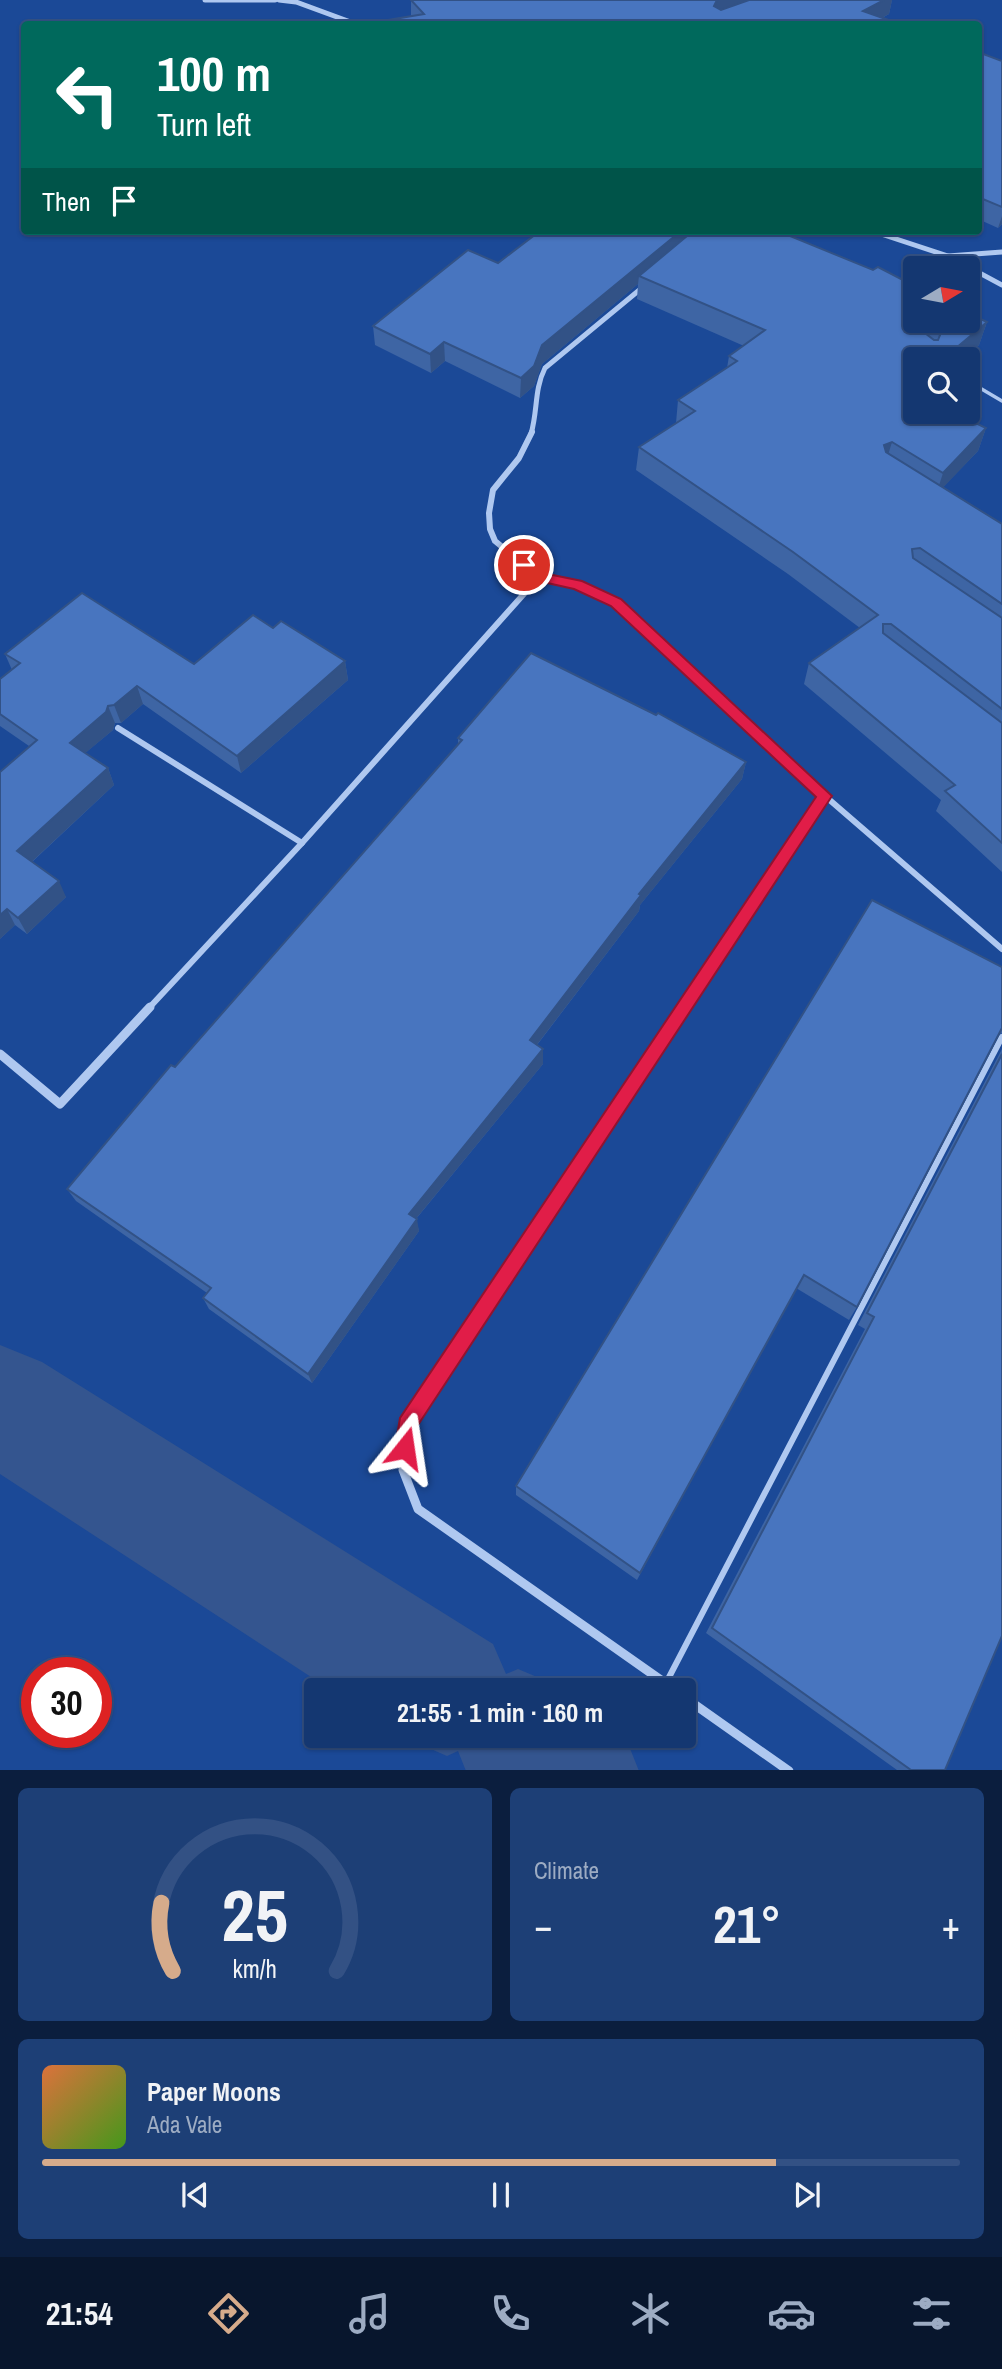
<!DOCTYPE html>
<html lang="en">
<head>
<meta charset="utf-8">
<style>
	:root { --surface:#143771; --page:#1d3f76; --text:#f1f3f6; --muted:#9dacc3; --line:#335184; --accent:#d6ab8b }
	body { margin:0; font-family:"Archivo Narrow",sans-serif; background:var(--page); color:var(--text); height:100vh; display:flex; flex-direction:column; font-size:26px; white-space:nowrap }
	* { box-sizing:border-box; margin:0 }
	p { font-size:23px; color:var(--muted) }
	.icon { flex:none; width:38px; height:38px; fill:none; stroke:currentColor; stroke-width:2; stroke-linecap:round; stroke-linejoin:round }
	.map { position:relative; height:1770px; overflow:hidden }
	.sheet { display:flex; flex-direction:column; gap:18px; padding:18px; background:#0b1e3e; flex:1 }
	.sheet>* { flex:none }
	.banner { position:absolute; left:21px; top:21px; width:961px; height:214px; border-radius:7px; box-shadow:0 2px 5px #0004,0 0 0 2px var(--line); background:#00695c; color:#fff; overflow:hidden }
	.needle { width:46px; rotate:80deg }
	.buttons { position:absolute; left:903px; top:256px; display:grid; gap:14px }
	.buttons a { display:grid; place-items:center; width:77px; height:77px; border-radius:7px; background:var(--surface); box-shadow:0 2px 5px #0004,0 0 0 2px var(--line); font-size:35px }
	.speed { position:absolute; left:21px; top:1657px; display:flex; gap:14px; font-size:35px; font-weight:700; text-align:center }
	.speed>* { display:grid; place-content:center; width:91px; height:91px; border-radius:50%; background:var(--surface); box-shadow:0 2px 5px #0004,0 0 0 2px var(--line); line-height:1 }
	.speed .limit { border:10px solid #d22; background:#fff; color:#111 }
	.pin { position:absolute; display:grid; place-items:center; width:60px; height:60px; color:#fff; margin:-30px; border:4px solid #fff; border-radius:50%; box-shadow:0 2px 7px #0007 }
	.me { position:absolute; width:77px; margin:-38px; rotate:15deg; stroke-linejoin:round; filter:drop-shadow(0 0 5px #0008) }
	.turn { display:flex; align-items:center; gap:24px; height:147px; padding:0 21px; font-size:32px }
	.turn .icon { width:91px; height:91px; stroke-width:2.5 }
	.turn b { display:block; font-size:49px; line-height:60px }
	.then { display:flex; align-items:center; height:66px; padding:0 21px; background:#0003; gap:14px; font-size:26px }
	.big { font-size:52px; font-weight:700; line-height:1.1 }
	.sheet .tile { flex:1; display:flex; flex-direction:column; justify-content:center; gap:10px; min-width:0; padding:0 24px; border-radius:10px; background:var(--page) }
	.sheet .dial { align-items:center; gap:0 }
	.dial svg { height:182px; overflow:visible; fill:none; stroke:var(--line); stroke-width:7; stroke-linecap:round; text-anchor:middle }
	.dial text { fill:var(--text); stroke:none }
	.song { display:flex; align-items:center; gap:21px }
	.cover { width:84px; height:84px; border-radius:10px; background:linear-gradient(135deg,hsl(20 70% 55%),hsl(100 70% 35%)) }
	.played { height:7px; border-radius:4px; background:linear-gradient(90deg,var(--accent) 80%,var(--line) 80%) }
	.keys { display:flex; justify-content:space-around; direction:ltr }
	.heat { display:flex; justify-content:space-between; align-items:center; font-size:38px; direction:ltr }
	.sheet .tiles { flex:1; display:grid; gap:18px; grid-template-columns:1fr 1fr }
	.tile:last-child { grid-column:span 2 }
	.trip { position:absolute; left:304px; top:1678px; width:392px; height:70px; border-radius:7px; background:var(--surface); box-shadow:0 2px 5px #0004,0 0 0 2px var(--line); font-weight:700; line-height:70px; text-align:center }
	.tabs { display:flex; height:112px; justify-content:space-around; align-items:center; background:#08162d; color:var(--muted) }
	.tabs .icon { width:49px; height:49px }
	.tabs .active { color:var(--accent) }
	.tabs b { font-size:32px; color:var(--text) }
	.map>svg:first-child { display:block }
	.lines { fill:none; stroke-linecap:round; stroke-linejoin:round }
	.river { fill:#34558f; fill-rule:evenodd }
	.service-far1 { stroke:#afc8f0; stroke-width:3.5 }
	.service { stroke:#afc8f0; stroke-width:6 }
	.minor-far2 { stroke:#afc8f0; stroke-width:5 }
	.minor-far1 { stroke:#afc8f0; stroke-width:6 }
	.minor { stroke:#afc8f0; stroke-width:9 }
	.wall { fill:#3e65a4 }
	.shaded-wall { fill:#325286 }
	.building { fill:#4875bf; stroke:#325286; stroke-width:2 }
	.route { fill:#e11d48; stroke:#92132f; stroke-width:2 }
</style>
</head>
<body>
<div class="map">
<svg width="1002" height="1771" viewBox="0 0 1002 1771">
	<rect width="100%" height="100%" fill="#1b4997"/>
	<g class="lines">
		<g class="river">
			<path d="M0,1345L42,1362L493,1644L506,1674L518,1669L568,1690H331L0,1474Z"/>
			<path d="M401,1736H625L639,1771H466L458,1751L447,1756Z"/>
		</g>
		<g class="service-far1">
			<path d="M937,268L948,256"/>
			<path d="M968,381L1002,401"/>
		</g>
		<path class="service" d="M666,1683L1002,1037"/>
		<g class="minor-far2">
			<path d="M205,0H275"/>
			<path d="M279,0L296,2L356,24"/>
			<path d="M872,231L948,256L1002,252"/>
			<path d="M948,256L1002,285"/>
			<path d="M531,434C538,410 534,390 545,368L643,287"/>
		</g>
		<g class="minor-far1">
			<path d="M532,432L519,458L493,490L489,513L490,529L495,541L539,577L577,584L616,603L825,796L1002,949"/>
			<path d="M118,728L302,843"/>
			<path d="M149,1008L302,843L539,577"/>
			<path d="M684,1008L825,796"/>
		</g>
		<g class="minor">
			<path d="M0,1054L60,1104L150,1007"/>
			<path d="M675,1690L418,1509L403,1470L407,1425L685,1007"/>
			<path d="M684,1697L789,1771"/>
		</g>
	</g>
	<g class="wall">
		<path d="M411,0H892L889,14L882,18L411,16Z"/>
		<path d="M978,52L1002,61V224L998,228L978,219Z"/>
		<path d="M498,263L873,270L905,281L903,289L908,300L911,287L915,286V320H968L987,322L979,345L963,359H915V411L986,428L978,451L943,487L1002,524V872L936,811L941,800L804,684L809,663L860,628L788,574L636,470L639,447L676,423L678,400L727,368L729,356L744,346L637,299L638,284L542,364L534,386L520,398L445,361L431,373L375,345L373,326Z"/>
		<path d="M273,628L345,661L348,680L241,773L143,704L121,723H115L113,730L85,753L108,768L114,785L32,862L66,897L27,934L15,925L0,939L29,746L0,726V679L12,670L5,654L194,664Z"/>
		<path d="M458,738L746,762L742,779L640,905L639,911L537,1045L543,1064L416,1219L419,1231L312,1383L209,1309L203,1298L207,1293L76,1201L67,1189L175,1067L458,744Z"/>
		<path d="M1002,967V1033L999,1034L857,1307L849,1320L796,1288L637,1580L516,1495V1486Z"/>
		<path d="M1002,1049V1636L945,1770H897L706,1633L865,1329L858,1325Z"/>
	</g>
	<g class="shaded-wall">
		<path d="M717,0H768L715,19L714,6Z"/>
		<path d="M884,0H892L889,14L870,24L863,11Z"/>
		<path d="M1002,216V224L998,228Z"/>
		<path d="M681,231H699L639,276L638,284L542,364L534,386L520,398L521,378L542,345Z"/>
		<path d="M987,322L979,345L963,359H943Z"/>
		<path d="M444,342L445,361L431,373L430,354Z"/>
		<path d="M915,381V399L906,389Z"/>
		<path d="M986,428L978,451L936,495L943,473Z"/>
		<path d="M892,442L885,465L884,445Z"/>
		<path d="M345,661L348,680L241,773L237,756Z"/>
		<path d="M137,686L143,704L121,723L114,705Z"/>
		<path d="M108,706L115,723L113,730L77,760L70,743Z"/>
		<path d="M746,762L742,779L640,905L639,911L529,1055L530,1040L639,894Z"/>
		<path d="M108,768L114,785L25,868L17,851Z"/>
		<path d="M59,881L66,897L27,934L18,918Z"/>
		<path d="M7,909L15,925L0,939V915Z"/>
		<path d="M543,1049V1064L410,1226L409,1214Z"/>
		<path d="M417,1219L419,1231L312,1383L308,1374Z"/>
	</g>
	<g class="building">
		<path d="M411,0H717L714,6L721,10L749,0H884L863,11L900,24H364L424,14Z"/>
		<path d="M978,52L1002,61V207L978,197Z"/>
		<path d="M540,231H681L542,345L534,366L521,378L444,342L430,354L373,326L468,250L498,263Z"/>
		<path d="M693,231H778L873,270L878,267L905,281L902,288L915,314V320H918L925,333L934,340H938L940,335L932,328L928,320H968V313L987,322L943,359H915V381L906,389L915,394V411H951L986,428L943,473L892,442L884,445L886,452L1002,524V604L920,548L912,549L913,558L1002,618V709L891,624H883V633L1002,723V843L945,791L955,785L809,663L878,615L793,552L639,447L695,411L678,400L737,361L729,356L765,330L639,276Z"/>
		<path d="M913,285L915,286V294L911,287Z"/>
		<path d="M82,593L194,664L253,615L273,628L281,621L345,661L237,756L137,686L114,705L108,706L106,712L70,743L108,768L17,851L59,881L18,918L7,909L0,915V772L37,740L0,714V679L20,663L5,654Z"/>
		<path d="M531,653L656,715L658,713L746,762L639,894L641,895L530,1040L543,1049L409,1214L417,1219L308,1374L203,1298L211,1288L67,1189L171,1065L175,1067L462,740L458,738Z"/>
		<path d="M872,900L1002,967V1028L857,1307L804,1275L640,1573L516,1486Z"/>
		<path d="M1002,1054V1636L945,1770H911L712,1628L874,1317L867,1313Z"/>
	</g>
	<path class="route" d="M524,560L543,573L582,581L621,599L832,796L416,1428L412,1455L405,1458L398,1455L395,1448L400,1418L816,797L611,606L574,589L534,580L517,565Z"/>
</svg>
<div class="buttons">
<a><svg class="needle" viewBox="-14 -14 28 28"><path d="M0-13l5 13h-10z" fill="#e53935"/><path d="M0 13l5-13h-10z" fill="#9dacc3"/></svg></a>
<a><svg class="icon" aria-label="search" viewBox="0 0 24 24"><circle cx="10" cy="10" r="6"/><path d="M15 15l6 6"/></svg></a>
</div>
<div class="speed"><div class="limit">30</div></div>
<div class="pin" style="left:524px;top:565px;background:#d93025"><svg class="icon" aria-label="arrive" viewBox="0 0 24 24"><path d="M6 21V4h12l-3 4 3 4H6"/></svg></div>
<svg class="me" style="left:405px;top:1448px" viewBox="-20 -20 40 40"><path d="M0-17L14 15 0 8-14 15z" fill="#e11d48" stroke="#fff" stroke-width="4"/></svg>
<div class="trip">21:55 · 1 min · 160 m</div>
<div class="banner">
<div class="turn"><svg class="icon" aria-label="left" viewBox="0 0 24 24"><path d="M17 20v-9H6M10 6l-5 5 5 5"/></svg><div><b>100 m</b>Turn left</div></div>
<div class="then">Then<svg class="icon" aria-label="arrive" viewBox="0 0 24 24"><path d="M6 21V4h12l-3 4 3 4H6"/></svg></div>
</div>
</div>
<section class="sheet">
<div class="tiles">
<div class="tile dial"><svg viewBox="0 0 100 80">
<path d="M14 69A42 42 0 1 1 86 69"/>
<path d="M14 69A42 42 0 0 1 9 39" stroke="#d6ab8b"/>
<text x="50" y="56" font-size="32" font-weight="700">25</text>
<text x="50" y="72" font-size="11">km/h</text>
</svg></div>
<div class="tile"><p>Climate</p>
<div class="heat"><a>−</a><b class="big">21°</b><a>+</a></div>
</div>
<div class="tile">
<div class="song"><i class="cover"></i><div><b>Paper Moons</b><p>Ada Vale</p></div></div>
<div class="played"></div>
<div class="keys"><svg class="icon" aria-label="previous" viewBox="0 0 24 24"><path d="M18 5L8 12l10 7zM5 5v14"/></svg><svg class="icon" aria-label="pause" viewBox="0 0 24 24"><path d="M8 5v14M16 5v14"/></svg><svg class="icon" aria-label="next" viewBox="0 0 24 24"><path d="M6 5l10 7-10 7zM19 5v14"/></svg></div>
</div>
</div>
</section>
<nav class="tabs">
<b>21:54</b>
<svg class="icon active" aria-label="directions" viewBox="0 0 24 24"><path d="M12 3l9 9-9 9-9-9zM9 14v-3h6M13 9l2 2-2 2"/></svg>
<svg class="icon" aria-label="music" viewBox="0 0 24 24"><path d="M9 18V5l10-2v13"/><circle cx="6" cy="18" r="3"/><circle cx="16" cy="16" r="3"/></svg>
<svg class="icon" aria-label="phone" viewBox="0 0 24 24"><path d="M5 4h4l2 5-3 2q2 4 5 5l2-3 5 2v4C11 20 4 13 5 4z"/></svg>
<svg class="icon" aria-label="climate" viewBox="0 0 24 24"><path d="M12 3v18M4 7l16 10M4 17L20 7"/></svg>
<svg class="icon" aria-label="car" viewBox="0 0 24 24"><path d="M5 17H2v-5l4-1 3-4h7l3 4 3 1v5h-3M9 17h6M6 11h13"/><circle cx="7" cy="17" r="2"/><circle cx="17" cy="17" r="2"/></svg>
<svg class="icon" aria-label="filters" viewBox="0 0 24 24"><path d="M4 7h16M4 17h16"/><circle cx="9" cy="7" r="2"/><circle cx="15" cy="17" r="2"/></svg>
</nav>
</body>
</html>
